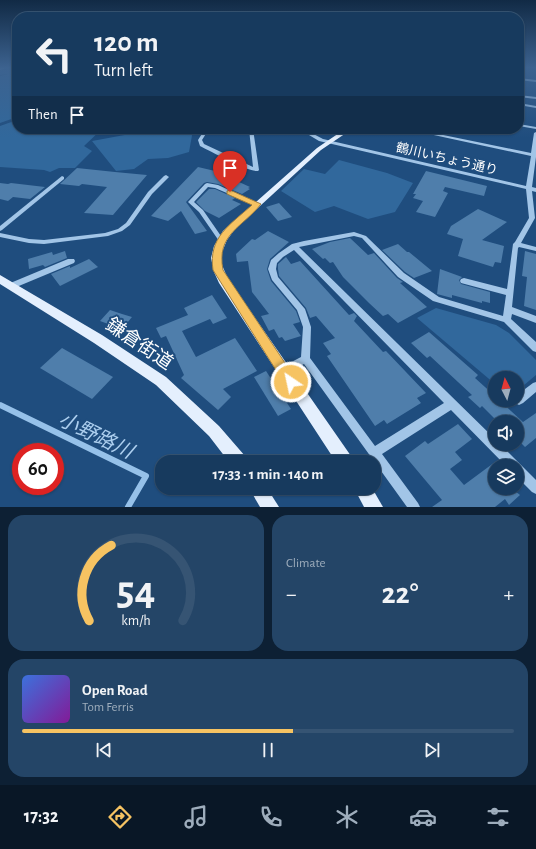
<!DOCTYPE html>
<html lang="en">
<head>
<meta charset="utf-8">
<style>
	:root { --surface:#173a5e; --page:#244567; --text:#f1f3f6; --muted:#9eadbc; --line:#365473; --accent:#f6c362 }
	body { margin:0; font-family:"Alegreya Sans","Noto Sans JP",sans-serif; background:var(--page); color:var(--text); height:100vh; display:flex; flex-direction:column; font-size:15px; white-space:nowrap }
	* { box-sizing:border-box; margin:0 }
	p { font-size:13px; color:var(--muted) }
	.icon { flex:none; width:22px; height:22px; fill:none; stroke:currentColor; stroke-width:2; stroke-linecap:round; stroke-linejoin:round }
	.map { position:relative; height:507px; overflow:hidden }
	.side { display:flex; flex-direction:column; gap:8px; padding:8px; background:#0d2034; flex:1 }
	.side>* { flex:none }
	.top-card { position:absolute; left:12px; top:12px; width:512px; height:122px; border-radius:16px; box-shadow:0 1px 3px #0004,0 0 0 1px var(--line); background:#173a5e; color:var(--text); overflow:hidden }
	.needle { width:26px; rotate:354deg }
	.tools { position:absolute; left:488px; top:371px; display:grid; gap:8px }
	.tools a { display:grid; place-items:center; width:36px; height:36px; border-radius:50%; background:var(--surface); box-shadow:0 1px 3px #0004,0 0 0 1px var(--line); font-size:20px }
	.speed { position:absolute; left:12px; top:443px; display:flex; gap:8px; font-size:20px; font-weight:700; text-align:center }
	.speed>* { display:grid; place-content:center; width:52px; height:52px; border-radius:50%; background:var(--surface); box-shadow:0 1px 3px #0004,0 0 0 1px var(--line); line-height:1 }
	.speed .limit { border:6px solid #d22; background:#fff; color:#111 }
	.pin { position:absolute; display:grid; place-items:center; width:34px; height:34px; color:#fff; margin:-41px -17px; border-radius:50% 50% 50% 0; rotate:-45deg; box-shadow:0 0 4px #0007 }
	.pin .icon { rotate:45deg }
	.me { position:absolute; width:44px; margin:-22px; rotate:326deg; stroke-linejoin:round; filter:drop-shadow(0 0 3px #0008) }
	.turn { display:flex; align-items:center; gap:14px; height:84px; padding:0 16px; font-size:18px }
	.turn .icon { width:52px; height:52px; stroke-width:2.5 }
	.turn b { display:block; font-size:28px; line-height:34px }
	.then { display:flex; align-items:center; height:38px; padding:0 16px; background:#0003; gap:8px; font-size:15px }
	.big { font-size:30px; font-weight:600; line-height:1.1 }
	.side .widget { flex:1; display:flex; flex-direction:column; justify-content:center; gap:6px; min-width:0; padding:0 14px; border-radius:16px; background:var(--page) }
	.side .dial { align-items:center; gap:0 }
	.dial svg { height:104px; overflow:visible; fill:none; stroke:var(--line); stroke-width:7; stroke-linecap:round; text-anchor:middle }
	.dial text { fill:var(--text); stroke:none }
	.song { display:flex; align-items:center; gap:12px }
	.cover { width:48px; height:48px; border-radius:6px; background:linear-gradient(135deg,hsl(220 70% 55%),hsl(290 70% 35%)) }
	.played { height:4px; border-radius:2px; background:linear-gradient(90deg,var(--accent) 55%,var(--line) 55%) }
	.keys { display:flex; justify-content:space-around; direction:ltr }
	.heat { display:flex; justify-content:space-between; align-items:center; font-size:22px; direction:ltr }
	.side .tiles { flex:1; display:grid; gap:8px; grid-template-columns:1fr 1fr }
	.widget:last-child { grid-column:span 2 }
	.trip { position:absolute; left:155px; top:455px; width:226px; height:40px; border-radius:16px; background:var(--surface); box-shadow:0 1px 3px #0004,0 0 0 1px var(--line); font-weight:600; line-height:40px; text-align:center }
	.menu { display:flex; height:64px; justify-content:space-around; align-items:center; background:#091726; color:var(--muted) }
	.menu .icon { width:28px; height:28px }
	.menu .on { color:var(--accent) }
	.menu b { font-size:18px; color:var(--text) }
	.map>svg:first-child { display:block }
	.green { fill:#31689c }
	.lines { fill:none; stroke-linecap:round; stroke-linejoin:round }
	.stream { stroke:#96c1e9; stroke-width:6 }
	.building { fill:#4f7eab }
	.minor { fill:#a2c5e7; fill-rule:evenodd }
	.major { fill:#e4effd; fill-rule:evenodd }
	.route { fill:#f6c362; stroke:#a07f40 }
	.labels { text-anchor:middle; stroke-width:4; stroke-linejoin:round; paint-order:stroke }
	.far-street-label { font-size:13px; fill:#fff; stroke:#1f4d7e }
	.near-street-label { font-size:19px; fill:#fff; stroke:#1f4d7e }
	.near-water-label { font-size:20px; font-style:italic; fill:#adcfef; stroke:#1f4d7e }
</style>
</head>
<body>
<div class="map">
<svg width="536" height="507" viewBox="0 0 536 507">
	<rect width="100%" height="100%" fill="#1f4d7e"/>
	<g class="green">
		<path d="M0,67H9L17,69V117L0,123V76L8,74L0,75Z"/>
		<path d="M17,120V129H102L84,146L92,151L75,168H59L50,172L44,170L0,167V126Z"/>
		<path d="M109,129H189L193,130L189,152L168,158L148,159L134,169L116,171L92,141L130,134Z"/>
		<path d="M339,160L387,173L413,183L395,212L368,219L334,206L315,212L281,191L304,169L325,174Z"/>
		<path d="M436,308L496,325L509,333L536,360V375L517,391V378H495V384L417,318Z"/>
	</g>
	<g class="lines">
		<path class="stream" d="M0,405L146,476L128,507"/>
	</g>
	<g class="building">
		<path d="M198,167L215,171L250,187L248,188L250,189L242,194L218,184L207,182L204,183L186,202L207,231L195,234L181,211L168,221L151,216Z"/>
		<path d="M77,168L115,172L147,175L113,215L84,213L107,187L82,184L79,186L60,184Z"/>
		<path d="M426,171L487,186L484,196L445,187L443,191L448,193L435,217L416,212L423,201L413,198L416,194H413Z"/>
		<path d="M0,183L8,184L11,183L45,187L30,199L13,197L8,201L0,199Z"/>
		<path d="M209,189H215L235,198L232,200L241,204L219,218L205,211L196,202Z"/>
		<path d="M279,203L292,217L278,221L266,207Z"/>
		<path d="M478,209L507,222L482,240L504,246L501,263L495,262L493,267L458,256L463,239L447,234L451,226Z"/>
		<path d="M268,231L289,242L270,259L267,269L271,281L296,311L300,322L293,324L301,336L285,341L282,337L279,338L274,329L269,331L261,316L269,314L252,292L248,261L237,262L236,254L252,239L255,240Z"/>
		<path d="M350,238L368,255L374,253L397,278L403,282L400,283L427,307L398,323L388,314L383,316L369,303L343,277L333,262L330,263L325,258L323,259L312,249L330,242Z"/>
		<path d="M398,244L407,252H409L432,271L414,278L405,272L382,250Z"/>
		<path d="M65,251L67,258L45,267L43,265L29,269L28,259L52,252L53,255Z"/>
		<path d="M525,251L536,254V310L524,306L527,277L522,276Z"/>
		<path d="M286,257L291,264L300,261L349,315L354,313L357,316L354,321L383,352L386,351L426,393L417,398L421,403L387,424L384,420L375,426L327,356L331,354L323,343L335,338L316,316L310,318L306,308L279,276L278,269V264Z"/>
		<path d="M89,259L98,267L60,286L51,274L70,266V268Z"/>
		<path d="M440,269L462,277L459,280L461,284L490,292V303L482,301V303L452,295V298L437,294Z"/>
		<path d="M212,295L227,318L213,324L210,319L182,331L196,357L235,338L257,371L223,389L231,397L218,410L181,378L184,375L166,336L161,338L156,328L188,315L184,308Z"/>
		<path d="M110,310L122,314L132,317L122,329L100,321Z"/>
		<path d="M429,332L478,375L475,378L495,396V400H499L523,422L536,413V438L525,447L517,439V422H498L482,406L480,408L468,397L472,395L430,356L427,358L411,343Z"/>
		<path d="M62,348L113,377L92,399L40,368Z"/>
		<path d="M266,371L291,409L278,416L254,377Z"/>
		<path d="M458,424L472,439L455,452L462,460L450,469L464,485L495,462V488H518L515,491L520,495L509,505L505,499L495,507H432L442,500L405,456L425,441L428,444Z"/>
	</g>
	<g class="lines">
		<g class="minor">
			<path d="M4,67H9L0,70V68Z"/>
			<path d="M519,78L536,80V82L519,80Z"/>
			<path d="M519,95L536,97V99L519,97Z"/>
			<path d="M519,103L536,106V108L519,105Z"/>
			<path d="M519,124L536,127V129L519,126Z"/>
			<path d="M205,129H209L202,140L204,144L253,167L249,129H253L259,170L258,171C248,172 212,152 200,146L198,140Z"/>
			<path d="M299,129H304L323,139L526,186L531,156L406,129H414L531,153L534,133L536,132V157L532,187L536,188V192L532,191L535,218L521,243L536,247V251L519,247L518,248L512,307L536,316V323L512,314L511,319L536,342V352L533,351L504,322L433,301L398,277L362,238L354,236L299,247L495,439V444H500L536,480V494L532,492L517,477V466H506L451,410L382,454L418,503L420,507H407L304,364L283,375L280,374L278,371L280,368L301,357L303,327L297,310L272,280L268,269L271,260L279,253L292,244L304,241L354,232L366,236L404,273L439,297L503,316L506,295L461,283L460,281L461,279L464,278L507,289L513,244L515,242L529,218L526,189L319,141ZM294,250L444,403L375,446L310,358L311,327L305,309L278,277L276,269L277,263L283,257Z"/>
			<path d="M166,175L169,177L152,194L130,225L122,231L108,236L44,244L29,243L0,237V233L29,239L44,240L105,233L118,229L126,223L148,192L164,176Z"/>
			<path d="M62,176L64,177V179L2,230L0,231V226Z"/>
			<path d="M207,183L218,185L260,204L257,206L255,205L215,188L208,187L194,202L203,210L223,239L224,240L223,241H219L199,212L188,202L205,184Z"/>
			<path d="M68,259H74L75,261L74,263L14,288H8L7,286L8,284Z"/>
			<path d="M536,382V392L523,403L519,405L515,403L514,400H517V395L533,383Z"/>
		</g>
		<g class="major">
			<path d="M345,129H352L321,150L235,229L227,240L222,252V265L228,279L351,456L353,462H336L219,283L214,272L211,258L214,246L223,231L317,148Z"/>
			<path d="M0,275L102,335L166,377L219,426L245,456L247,462H229L209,436L156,385L94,343L0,284Z"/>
			<path d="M249,488H267L279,507H260Z"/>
			<path d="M354,488H372L383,507H364Z"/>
		</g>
	</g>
	<linearGradient id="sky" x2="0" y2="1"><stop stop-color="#112a45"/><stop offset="0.49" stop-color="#3c628f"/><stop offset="1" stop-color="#3c628f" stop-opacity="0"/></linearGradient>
	<rect width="536" height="138" fill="url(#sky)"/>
	<path class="route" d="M230,190L261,204C242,228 216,234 223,270L295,378L297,382L295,386L291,388L286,386L213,270C208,237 230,225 252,205L227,194V191Z"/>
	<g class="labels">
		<g class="far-street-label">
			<text transform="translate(447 158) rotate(13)" y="5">鶴川いちょう通り</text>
		</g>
		<g class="near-street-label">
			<text transform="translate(140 343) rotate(34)" y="7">鎌倉街道</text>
		</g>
		<g class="near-water-label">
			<text transform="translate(96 435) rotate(26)" y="7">小野路川</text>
		</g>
	</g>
</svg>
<div class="tools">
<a><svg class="needle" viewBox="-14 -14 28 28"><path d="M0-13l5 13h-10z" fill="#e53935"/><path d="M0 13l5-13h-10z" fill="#9eadbc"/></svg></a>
<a><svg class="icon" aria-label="sound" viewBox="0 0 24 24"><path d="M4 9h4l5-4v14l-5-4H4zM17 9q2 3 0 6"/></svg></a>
<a><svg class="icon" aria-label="layers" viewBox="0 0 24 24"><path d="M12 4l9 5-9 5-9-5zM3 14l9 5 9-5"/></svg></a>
</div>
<div class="speed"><div class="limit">60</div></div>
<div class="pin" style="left:230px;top:192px;background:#d93025"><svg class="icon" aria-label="arrive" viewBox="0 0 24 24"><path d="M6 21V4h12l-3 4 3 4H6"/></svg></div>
<svg class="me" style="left:291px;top:382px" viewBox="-20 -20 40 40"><circle r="17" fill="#f6c362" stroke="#fff" stroke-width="3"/><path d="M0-11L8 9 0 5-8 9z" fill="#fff"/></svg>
<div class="trip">17:33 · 1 min · 140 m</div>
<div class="top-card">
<div class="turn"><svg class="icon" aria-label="left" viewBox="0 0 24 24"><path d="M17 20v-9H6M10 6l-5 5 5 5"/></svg><div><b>120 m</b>Turn left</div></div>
<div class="then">Then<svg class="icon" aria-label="arrive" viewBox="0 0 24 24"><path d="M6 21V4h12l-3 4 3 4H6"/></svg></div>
</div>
</div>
<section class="side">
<div class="tiles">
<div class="widget dial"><svg viewBox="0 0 100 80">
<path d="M14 69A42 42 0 1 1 86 69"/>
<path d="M14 69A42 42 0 0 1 31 11" stroke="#f6c362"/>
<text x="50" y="56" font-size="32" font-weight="700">54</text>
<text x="50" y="72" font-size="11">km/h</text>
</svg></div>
<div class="widget"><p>Climate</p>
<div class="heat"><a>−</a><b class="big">22°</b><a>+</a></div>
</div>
<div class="widget">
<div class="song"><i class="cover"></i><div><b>Open Road</b><p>Tom Ferris</p></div></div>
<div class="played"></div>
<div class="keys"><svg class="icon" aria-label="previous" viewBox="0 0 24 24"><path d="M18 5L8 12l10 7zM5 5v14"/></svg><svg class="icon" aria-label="pause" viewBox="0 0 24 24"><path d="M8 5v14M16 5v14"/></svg><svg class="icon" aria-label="next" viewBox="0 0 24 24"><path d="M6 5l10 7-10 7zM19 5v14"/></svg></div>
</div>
</div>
</section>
<nav class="menu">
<b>17:32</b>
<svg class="icon on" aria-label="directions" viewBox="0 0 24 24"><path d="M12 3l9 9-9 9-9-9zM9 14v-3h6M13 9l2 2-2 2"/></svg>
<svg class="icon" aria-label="music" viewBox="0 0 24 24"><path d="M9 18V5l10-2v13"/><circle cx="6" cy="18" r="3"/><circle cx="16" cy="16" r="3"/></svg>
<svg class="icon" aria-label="phone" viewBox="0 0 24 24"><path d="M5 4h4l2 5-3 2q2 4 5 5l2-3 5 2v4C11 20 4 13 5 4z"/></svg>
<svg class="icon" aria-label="climate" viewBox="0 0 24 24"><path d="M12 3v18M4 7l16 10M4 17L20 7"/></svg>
<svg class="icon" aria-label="car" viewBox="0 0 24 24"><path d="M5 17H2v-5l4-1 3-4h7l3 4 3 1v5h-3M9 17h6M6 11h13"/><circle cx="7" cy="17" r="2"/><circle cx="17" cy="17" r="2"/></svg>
<svg class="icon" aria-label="filters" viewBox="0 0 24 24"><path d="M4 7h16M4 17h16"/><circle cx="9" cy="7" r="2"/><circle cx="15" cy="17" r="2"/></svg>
</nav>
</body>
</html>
